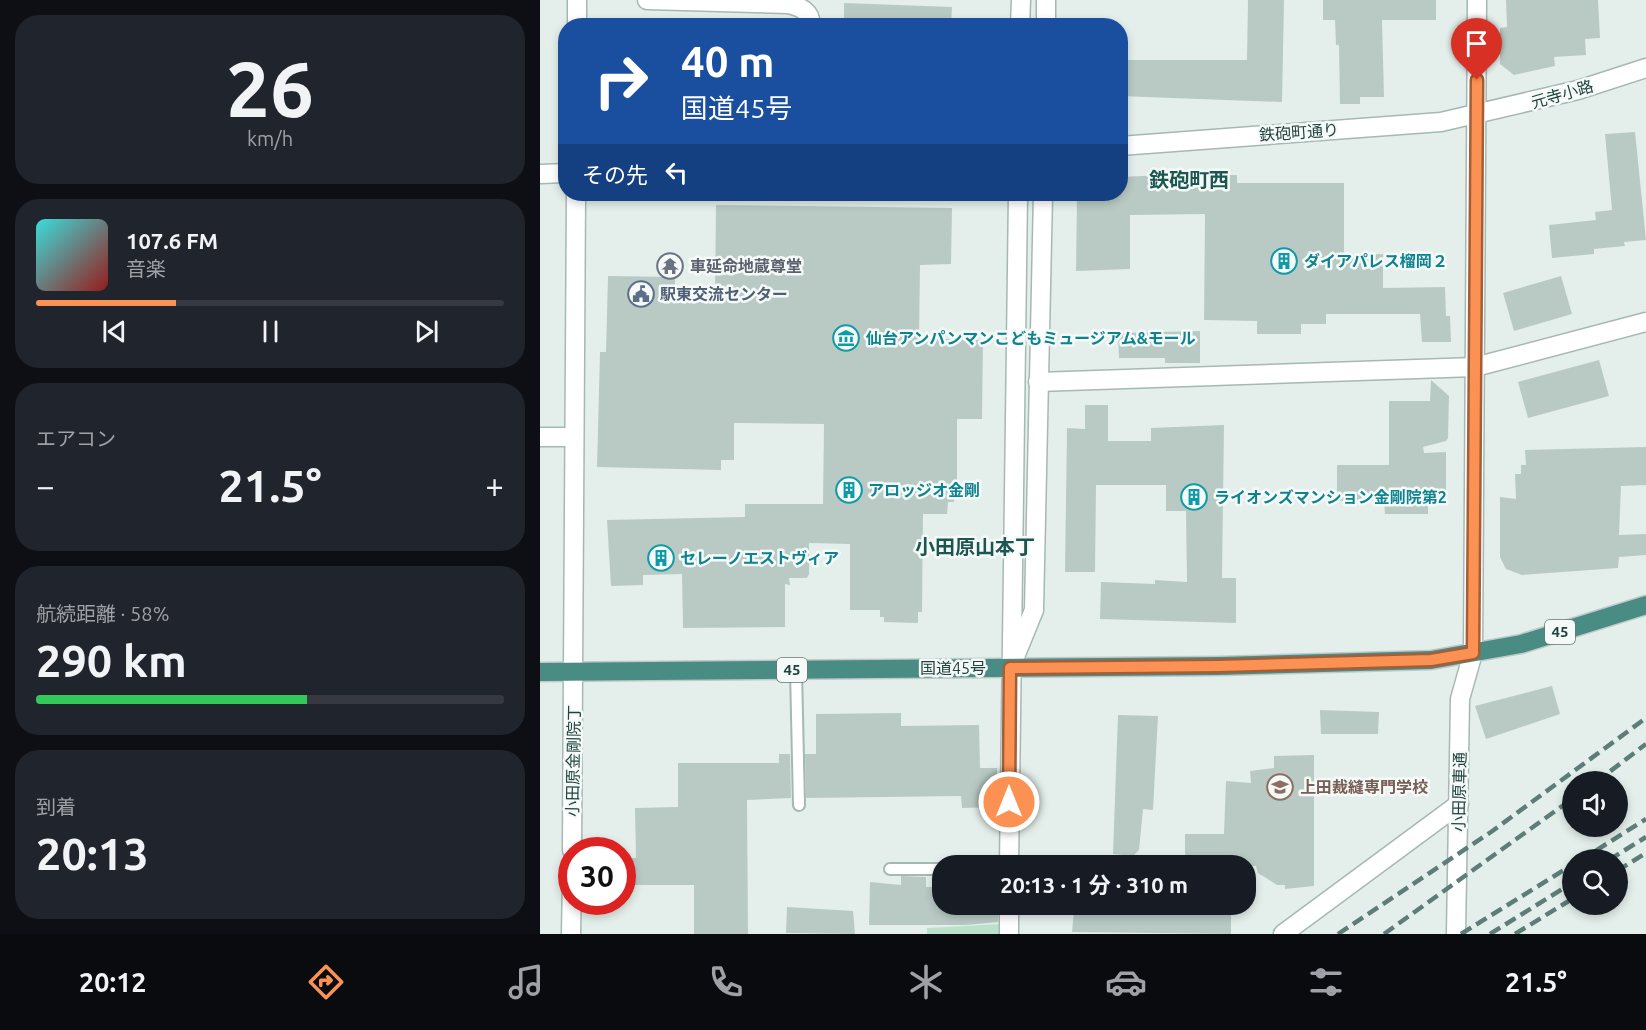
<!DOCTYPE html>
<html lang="ja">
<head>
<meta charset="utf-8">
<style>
	:root { --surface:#171b24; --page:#20242c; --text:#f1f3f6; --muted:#9ea1a6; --line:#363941; --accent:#fc9154 }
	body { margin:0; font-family:Ubuntu,"Noto Sans JP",sans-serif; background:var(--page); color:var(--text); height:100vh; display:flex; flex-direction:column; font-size:22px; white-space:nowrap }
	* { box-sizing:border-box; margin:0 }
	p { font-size:20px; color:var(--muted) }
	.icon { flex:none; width:33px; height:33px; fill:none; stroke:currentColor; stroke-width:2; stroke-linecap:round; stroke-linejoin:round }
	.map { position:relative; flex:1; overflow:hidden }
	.panel { display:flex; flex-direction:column; gap:15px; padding:15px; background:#0d0f14; width:540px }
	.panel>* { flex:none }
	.top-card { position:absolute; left:18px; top:18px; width:570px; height:183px; border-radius:24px; box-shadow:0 3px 9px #0003; background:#1a4fa0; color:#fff; overflow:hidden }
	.controls { position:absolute; left:1022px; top:771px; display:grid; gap:12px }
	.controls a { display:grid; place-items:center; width:66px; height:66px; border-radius:50%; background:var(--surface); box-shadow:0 3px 9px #0003; font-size:30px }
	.speed { position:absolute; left:18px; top:837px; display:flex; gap:12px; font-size:30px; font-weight:700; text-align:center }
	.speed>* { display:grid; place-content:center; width:78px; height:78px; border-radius:50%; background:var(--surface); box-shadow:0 3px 9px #0003; line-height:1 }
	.speed .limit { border:9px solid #d22; background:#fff; color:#111 }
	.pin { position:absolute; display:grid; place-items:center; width:51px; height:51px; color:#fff; margin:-62px -26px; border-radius:50% 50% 50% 0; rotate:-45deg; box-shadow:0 0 6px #0007 }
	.pin .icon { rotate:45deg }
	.me { position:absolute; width:66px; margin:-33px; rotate:0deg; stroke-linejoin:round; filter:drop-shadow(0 0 4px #0008) }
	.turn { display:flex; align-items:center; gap:21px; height:126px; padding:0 24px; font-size:27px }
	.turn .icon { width:78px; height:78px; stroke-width:2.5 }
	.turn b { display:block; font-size:42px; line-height:51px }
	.then { display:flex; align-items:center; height:57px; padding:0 24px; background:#0003; gap:12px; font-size:22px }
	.big { font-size:45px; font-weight:700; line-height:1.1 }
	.panel .tile { flex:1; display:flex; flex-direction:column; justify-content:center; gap:9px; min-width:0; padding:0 21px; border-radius:24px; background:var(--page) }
	.panel .dial { align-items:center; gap:0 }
	.dial b { font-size:78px; line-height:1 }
	.song { display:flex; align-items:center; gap:18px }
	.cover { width:72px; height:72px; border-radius:9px; background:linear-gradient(135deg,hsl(180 70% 55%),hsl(0 70% 35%)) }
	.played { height:6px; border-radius:3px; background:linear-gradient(90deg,var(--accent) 30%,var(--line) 30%) }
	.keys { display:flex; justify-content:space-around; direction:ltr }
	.heat { display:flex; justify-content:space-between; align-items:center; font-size:33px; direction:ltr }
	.charge { height:9px; border-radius:4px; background:linear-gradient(90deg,#34c759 58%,var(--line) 0) }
	.trip { position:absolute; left:392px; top:855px; width:324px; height:60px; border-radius:24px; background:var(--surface); box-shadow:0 3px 9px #0003; font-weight:700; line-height:60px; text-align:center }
	.menu { display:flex; height:96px; justify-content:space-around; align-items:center; background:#090b0e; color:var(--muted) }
	.menu .icon { width:42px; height:42px }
	.menu .on { color:var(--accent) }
	.menu b { font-size:27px; color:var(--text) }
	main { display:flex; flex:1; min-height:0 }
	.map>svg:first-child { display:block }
	.green { fill:#bbe1ca }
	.building { fill:#b9cac4 }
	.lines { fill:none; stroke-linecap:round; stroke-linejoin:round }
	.service-casing { stroke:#a6b8b3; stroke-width:14 }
	.minor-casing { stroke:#a6b8b3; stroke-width:21 }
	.tertiary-casing { stroke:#a6b8b3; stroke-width:21 }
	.trunk-casing { stroke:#c1cac9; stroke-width:21 }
	.service { stroke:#fff; stroke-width:10 }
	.minor { stroke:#fff; stroke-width:18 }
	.tertiary { stroke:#fff; stroke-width:18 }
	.trunk { stroke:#488c84; stroke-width:18 }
	.rail { stroke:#5c7d78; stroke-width:4.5; stroke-dasharray:12 6; stroke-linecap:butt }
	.route-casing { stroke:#a45e37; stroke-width:15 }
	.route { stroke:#fc9154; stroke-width:10 }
	.labels { text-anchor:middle; stroke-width:5; stroke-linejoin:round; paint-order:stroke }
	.shield { fill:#f5faf8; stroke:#617975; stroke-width:1.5 }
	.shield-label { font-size:15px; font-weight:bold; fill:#21423d }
	.street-label { font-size:16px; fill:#21423d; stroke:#f5faf8 }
	.culture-label { font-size:16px; font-weight:bold; fill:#0d838f; stroke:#f5faf8; text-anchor:start }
	.worship-label { font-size:16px; font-weight:bold; fill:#5b616d; stroke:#f5faf8; text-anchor:start }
	.service-label { font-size:16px; font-weight:bold; fill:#4e5e75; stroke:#f5faf8; text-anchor:start }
	.education-label { font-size:16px; font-weight:bold; fill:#785e54; stroke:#f5faf8; text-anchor:start }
	.quarter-label { font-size:20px; font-weight:bold; fill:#1b564f; stroke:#f5faf8 }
</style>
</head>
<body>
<main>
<section class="panel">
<div class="tile dial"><b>26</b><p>km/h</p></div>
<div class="tile">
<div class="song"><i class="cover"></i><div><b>107.6 FM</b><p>音楽</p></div></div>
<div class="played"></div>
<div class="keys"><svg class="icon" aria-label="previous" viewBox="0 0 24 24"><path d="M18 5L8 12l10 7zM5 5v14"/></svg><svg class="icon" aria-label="pause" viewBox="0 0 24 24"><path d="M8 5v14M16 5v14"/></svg><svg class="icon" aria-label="next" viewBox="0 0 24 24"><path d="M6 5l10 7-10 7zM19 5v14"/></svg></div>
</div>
<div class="tile"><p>エアコン</p>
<div class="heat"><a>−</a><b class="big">21.5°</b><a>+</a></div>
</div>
<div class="tile"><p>航続距離 · 58%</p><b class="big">290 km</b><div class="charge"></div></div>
<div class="tile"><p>到着</p><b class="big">20:13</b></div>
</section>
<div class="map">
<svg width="1106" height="934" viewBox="0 0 1106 934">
	<rect width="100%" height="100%" fill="#e4efeb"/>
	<path class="green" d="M463,924V934H387V928Z"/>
	<g class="building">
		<path d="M708,0H744L742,102L580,96V60H707Z"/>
		<path d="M783,0H896V20H842L844,97H820V104H800L799,45H796L795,20H783Z"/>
		<path d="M966,0H1058L1060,38L1045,39L1046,55L1014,57L1015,66L974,75L960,64V28L967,27Z"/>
		<path d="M304,3L412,7L411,26H304Z"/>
		<path d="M1095,132L1106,240L1084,242L1085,246L1054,249V254L1012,258L1009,225L1056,220L1055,212L1072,210L1065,134Z"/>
		<path d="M624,175H697V183H804V255L843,254V288L905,287L906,316H910L911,342H882L880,314H786V324H761V334H717V321L664,320L665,214L590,215V269L536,271L537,197H547V194H580V177Z"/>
		<path d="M176,205L412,208L411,264L380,265L379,338L443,340L442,419H417V496H414V502H408L407,514H383L382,612H378V623L344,622V617H340V610H310V544L269,543V574L267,578H249L250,585L245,584V627L143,628L142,574L103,575V585L71,586L67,520L205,517V504H283L284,424L194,423V460H181V470L57,467L60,352H66L68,276L135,277V292L175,293Z"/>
		<path d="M1021,276L1032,314L974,331L963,293Z"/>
		<path d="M660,331V363H625V358H579L578,333Z"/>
		<path d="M1059,360L1069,396L988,418L978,382Z"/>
		<path d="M891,380L909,396L908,438L906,441L883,447L884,453L906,452V500H903V505H888V514H845L844,501H797V465H849V401H890Z"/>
		<path d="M545,405H568V441H611V428L684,425L682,578H696V623L560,619L561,582L615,584V580L647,582L646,511H626V485H556L555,572H525L527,428L545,429Z"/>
		<path d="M1106,447V485L1081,486L1079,535L1106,534V555L1079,557L1078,568L982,575L966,569L960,557V497L976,499L975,474H981V465H986L985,450Z"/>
		<path d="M1012,686L1020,714L946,739L935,706Z"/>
		<path d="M780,710L839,712L838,734H781Z"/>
		<path d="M361,713V726L439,725L440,768H457V807L422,808L421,796L266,798L265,754H276V714Z"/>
		<path d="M578,715L618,716L613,810L603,809L599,850L593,856L573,854Z"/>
		<path d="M239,754H250L251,798L207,800L208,934H154V885H82V858H96L95,808L138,807V763H239Z"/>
		<path d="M774,755V886L745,889V885H737L718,873L716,866H645V834H684L686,781L711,783L710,771L734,768V756Z"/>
		<path d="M361,876L386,877V887H402V904H458V922L426,925H329L330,882L361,885Z"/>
		<path d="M572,904H691V934L532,932L534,910L571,909Z"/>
		<path d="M247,907L313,911L315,934L246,933Z"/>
	</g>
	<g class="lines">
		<g class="service-casing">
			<g id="service">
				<path d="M256,670L259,805"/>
				<path d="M350,869H402"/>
			</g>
		</g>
		<g class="minor-casing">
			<g id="minor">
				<path d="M480,26L481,0"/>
				<path d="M506,26V0"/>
				<path d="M474,659L494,610L503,194"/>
				<path d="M32,850L33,672"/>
				<path d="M469,866L478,194"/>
				<path d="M31,934L32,880"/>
				<path d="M469,934V904"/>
				<path d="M743,934L919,804"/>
				<path d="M916,934L920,699L933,653"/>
			</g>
		</g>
		<g class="tertiary-casing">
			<g id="tertiary">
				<path d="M107,0L248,4C261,7 271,11 271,26"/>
				<path d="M37,26V0"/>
				<path d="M580,146L901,122L1038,90L1106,68"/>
				<path d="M0,174L26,173"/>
				<path d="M498,382L935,367L1106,322"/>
				<path d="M0,437H33"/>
				<path d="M933,653L937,0"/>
				<path d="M33,672L36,194"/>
			</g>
		</g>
		<g class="trunk-casing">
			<path id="trunk" d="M0,672L679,666L891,660L981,644L1106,605"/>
		</g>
		<use href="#service" class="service"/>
		<use href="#minor" class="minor"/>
		<use href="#tertiary" class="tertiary"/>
		<use href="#trunk" class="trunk"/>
		<g class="rail">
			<path d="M1056,782L1106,744"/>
			<path d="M1041,860L1106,819"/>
			<path d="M1069,860L1106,837"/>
			<path d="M1077,871L1106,853"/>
			<path d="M798,934L951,832L1106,718"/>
			<path d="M844,934L1032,799"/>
			<path d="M921,934L1032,865"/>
			<path d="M950,934L1032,883"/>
			<path d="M975,934L1032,899"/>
		</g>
	</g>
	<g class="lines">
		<g class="route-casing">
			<path id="route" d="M469,802L470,668L679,666L891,660L933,653L937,80"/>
		</g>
		<use href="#route" class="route"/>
	</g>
	<defs>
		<g id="building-ring" transform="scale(1.35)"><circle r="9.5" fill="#f5faf8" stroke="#0f9aa8" stroke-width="1.5"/><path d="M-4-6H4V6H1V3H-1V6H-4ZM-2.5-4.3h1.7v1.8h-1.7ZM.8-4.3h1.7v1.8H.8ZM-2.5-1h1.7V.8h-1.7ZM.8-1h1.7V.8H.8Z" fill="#0f9aa8"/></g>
		<g id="temple-ring" transform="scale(1.35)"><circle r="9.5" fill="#f5faf8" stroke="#6b7280" stroke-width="1.5"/><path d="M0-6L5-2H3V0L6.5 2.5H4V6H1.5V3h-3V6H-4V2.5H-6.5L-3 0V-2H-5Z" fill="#6b7280"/></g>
		<g id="civic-ring" transform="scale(1.35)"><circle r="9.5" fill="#f5faf8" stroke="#5c6f8a" stroke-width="1.5"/><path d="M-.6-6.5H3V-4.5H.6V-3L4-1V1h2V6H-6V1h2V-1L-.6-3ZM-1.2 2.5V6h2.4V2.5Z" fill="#5c6f8a"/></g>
		<g id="museum-ring" transform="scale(1.35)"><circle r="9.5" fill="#f5faf8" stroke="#0f9aa8" stroke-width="1.5"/><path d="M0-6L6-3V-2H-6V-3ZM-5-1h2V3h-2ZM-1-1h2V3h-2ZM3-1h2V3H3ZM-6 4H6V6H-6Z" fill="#0f9aa8"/></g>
		<g id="school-ring" transform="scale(1.35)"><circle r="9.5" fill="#f5faf8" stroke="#8d6e63" stroke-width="1.5"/><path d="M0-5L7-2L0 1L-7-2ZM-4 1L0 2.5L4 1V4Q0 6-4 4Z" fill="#8d6e63"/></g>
	</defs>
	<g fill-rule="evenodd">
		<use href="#building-ring" x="744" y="261"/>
		<use href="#temple-ring" x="130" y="266"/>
		<use href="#civic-ring" x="101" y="294"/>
		<use href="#museum-ring" x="306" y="338"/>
		<use href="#building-ring" x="309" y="490"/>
		<use href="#building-ring" x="654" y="497"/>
		<use href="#building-ring" x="121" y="558"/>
		<use href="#school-ring" x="740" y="787"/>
	</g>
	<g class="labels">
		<g class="shield">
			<rect x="1005" y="620" width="30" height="24" rx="4.5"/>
			<rect x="237" y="658" width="30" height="24" rx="4.5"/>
		</g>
		<g class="shield-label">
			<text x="1020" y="637">45</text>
			<text x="252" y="675">45</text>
		</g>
		<g class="street-label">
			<text transform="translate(1022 94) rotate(-16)" y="6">元寺小路</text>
			<text transform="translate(759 132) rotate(-4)" y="6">鉄砲町通り</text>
			<text x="413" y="674">国道45号</text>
			<text transform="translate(33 761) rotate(-89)" y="6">小田原金剛院丁</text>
			<text transform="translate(919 792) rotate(-89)" y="6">小田原車通</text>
		</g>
		<g class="culture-label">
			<text x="764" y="267">ダイアパレス榴岡２</text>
			<text x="326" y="344">仙台アンパンマンこどもミュージアム&amp;モール</text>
			<text x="328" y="496">アロッジオ金剛</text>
			<text x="674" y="503">ライオンズマンション金剛院第2</text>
			<text x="140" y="564">セレーノエストヴィア</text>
		</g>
		<g class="worship-label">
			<text x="150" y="272">車延命地蔵尊堂</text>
		</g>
		<g class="service-label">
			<text x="120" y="300">駅東交流センター</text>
		</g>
		<g class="education-label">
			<text x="760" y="793">上田裁縫専門学校</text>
		</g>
		<g class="quarter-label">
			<text x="649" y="187">鉄砲町西</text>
			<text x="435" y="554">小田原山本丁</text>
		</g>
	</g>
</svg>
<div class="controls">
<a><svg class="icon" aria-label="sound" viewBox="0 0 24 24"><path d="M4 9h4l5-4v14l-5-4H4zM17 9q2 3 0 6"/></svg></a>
<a><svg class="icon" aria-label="search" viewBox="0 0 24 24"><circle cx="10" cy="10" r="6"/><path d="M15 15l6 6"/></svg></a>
</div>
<div class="speed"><div class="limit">30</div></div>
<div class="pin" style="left:937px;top:80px;background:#d93025"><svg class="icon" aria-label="arrive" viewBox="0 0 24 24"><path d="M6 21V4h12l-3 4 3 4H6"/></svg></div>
<svg class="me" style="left:469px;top:802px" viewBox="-20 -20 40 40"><circle r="17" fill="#fc9154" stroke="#fff" stroke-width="3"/><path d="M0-11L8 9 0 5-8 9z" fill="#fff"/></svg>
<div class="trip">20:13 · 1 分 · 310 m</div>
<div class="top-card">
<div class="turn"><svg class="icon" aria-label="right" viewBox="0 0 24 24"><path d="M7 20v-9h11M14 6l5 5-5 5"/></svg><div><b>40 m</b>国道45号</div></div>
<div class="then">その先<svg class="icon" aria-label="left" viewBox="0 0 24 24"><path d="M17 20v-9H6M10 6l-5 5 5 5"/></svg></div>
</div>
</div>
</main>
<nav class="menu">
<b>20:12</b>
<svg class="icon on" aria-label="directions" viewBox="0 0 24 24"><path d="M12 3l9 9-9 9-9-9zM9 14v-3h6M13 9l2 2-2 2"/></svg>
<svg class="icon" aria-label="music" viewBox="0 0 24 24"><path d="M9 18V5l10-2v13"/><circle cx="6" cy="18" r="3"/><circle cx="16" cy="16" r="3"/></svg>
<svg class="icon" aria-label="phone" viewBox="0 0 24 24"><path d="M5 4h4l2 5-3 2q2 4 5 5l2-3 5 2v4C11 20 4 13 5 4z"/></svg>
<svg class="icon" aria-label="climate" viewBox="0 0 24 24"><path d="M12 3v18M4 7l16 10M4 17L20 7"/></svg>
<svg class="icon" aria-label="car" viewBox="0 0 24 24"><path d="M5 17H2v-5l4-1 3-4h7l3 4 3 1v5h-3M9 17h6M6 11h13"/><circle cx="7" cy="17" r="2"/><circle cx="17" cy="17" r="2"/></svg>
<svg class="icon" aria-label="filters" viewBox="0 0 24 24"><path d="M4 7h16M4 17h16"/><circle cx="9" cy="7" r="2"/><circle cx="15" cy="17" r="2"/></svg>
<b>21.5°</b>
</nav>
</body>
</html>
